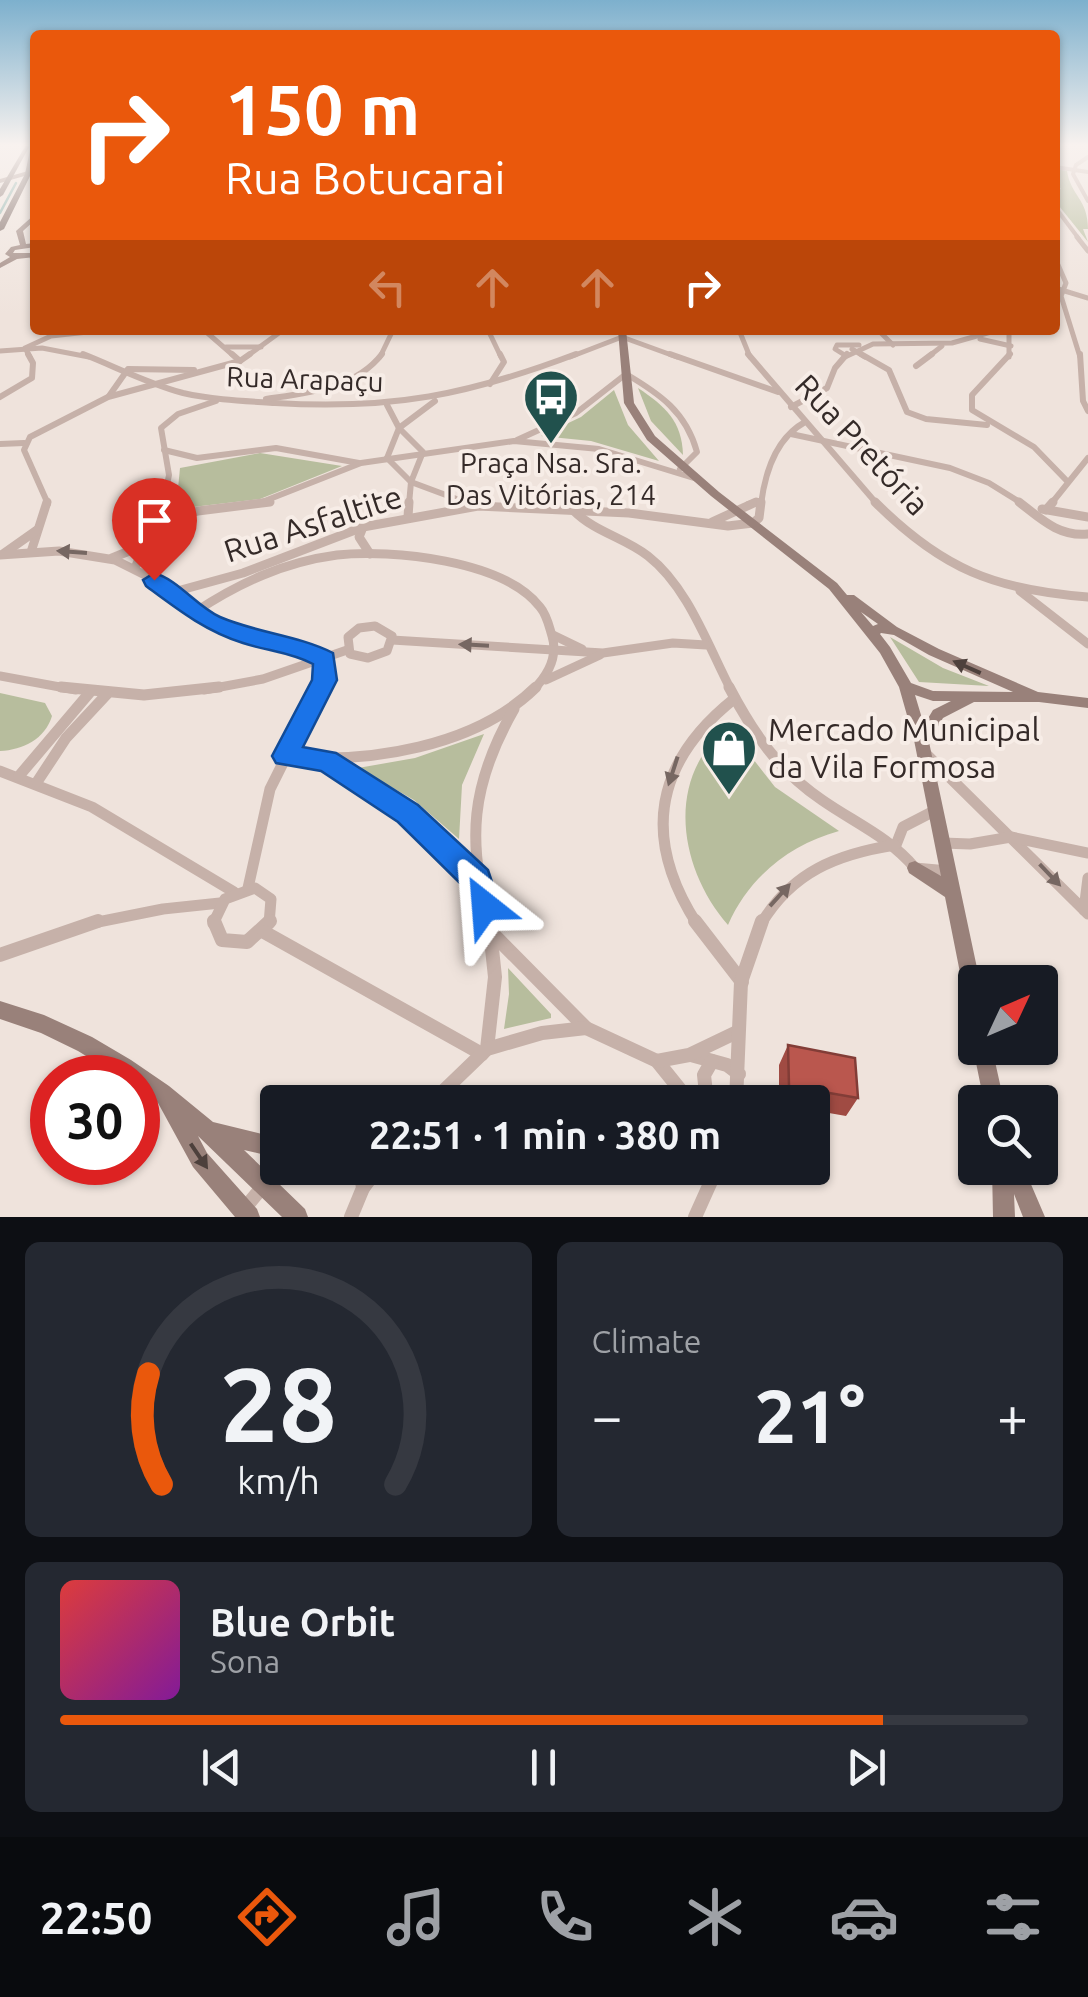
<!DOCTYPE html>
<html lang="en">
<head>
<meta charset="utf-8">
<style>
	:root { --surface:#171b24; --page:#242831; --text:#f1f3f6; --muted:#9ea1a6; --line:#363941; --accent:#ea580c }
	body { margin:0; font-family:Ubuntu,sans-serif; background:var(--page); color:var(--text); height:100vh; display:flex; flex-direction:column; font-size:38px; white-space:nowrap }
	* { box-sizing:border-box; margin:0 }
	p { font-size:32px; color:var(--muted) }
	.icon { flex:none; width:55px; height:55px; fill:none; stroke:currentColor; stroke-width:2; stroke-linecap:round; stroke-linejoin:round }
	.map { position:relative; height:1217px; overflow:hidden }
	.details { display:flex; flex-direction:column; gap:25px; padding:25px; background:#0d0f14; flex:1 }
	.details>* { flex:none }
	.guide { position:absolute; left:30px; top:30px; width:1030px; height:305px; border-radius:10px; box-shadow:0 2px 8px #0004; background:#ea580c; color:#fff; overflow:hidden }
	.needle { width:65px; rotate:46deg }
	.tools { position:absolute; left:958px; top:965px; display:grid; gap:20px }
	.tools a { display:grid; place-items:center; width:100px; height:100px; border-radius:10px; background:var(--surface); box-shadow:0 2px 8px #0004; font-size:50px }
	.speed { position:absolute; left:30px; top:1055px; display:flex; gap:20px; font-size:50px; font-weight:700; text-align:center }
	.speed>* { display:grid; place-content:center; width:130px; height:130px; border-radius:50%; background:var(--surface); box-shadow:0 2px 8px #0004; line-height:1 }
	.speed .limit { border:15px solid #d22; background:#fff; color:#111 }
	.pin { position:absolute; display:grid; place-items:center; width:85px; height:85px; color:#fff; margin:-102px -42px; border-radius:50% 50% 50% 0; rotate:-45deg; box-shadow:0 0 10px #0007 }
	.pin .icon { rotate:45deg }
	.me { position:absolute; width:110px; margin:-55px; rotate:332deg; stroke-linejoin:round; filter:drop-shadow(0 0 8px #0008) }
	.turn { display:flex; align-items:center; gap:35px; height:210px; padding:0 30px; font-size:45px }
	.turn .icon { width:130px; height:130px; stroke-width:2.5 }
	.turn b { display:block; font-size:70px; line-height:85px }
	.lanes { display:flex; align-items:center; height:95px; padding:0 30px; background:#0003; justify-content:center; gap:50px; direction:ltr }
	.lanes .off { opacity:.35 }
	.big { font-size:75px; font-weight:600; line-height:1.1 }
	.details .widget { flex:1; display:flex; flex-direction:column; justify-content:center; gap:15px; min-width:0; padding:0 35px; border-radius:15px; background:var(--page) }
	.details .dial { align-items:center; gap:0 }
	.dial svg { height:260px; overflow:visible; fill:none; stroke:var(--line); stroke-width:7; stroke-linecap:round; text-anchor:middle }
	.dial text { fill:var(--text); stroke:none }
	.song { display:flex; align-items:center; gap:30px }
	.cover { width:120px; height:120px; border-radius:15px; background:linear-gradient(135deg,hsl(0 70% 55%),hsl(290 70% 35%)) }
	.played { height:10px; border-radius:5px; background:linear-gradient(90deg,var(--accent) 85%,var(--line) 85%) }
	.keys { display:flex; justify-content:space-around; direction:ltr }
	.heat { display:flex; justify-content:space-between; align-items:center; font-size:55px; direction:ltr }
	.details .tiles { flex:1; display:grid; gap:25px; grid-template-columns:1fr 1fr }
	.widget:last-child { grid-column:span 2 }
	.trip { position:absolute; left:260px; top:1085px; width:570px; height:100px; border-radius:10px; background:var(--surface); box-shadow:0 2px 8px #0004; font-weight:600; line-height:100px; text-align:center }
	.tabs { display:flex; height:160px; justify-content:space-around; align-items:center; background:#090b0e; color:var(--muted) }
	.tabs .icon { width:70px; height:70px }
	.tabs .on { color:var(--accent) }
	.tabs b { font-size:45px; color:var(--text) }
	.map>svg:first-child { display:block }
	.green { fill:#b7bd9d }
	.lines { fill:none; stroke-linecap:round; stroke-linejoin:round }
	.stream { stroke:#7daaa4; stroke-width:2.5 }
	.street-far5 { stroke:#c6b1a9; stroke-width:4 }
	.street-far4 { stroke:#c6b1a9; stroke-width:5 }
	.street-far3 { stroke:#c6b1a9; stroke-width:6 }
	.street-far2 { stroke:#c6b1a9; stroke-width:9 }
	.street-far1 { stroke:#c6b1a9; stroke-width:11 }
	.street { stroke:#c6b1a9; stroke-width:14 }
	.secondary { fill:#99817a; fill-rule:evenodd }
	.primary { fill:#745f5a; fill-rule:evenodd }
	.wall { fill:#a04b43 }
	.building { fill:#ba574e; stroke:#823d37; stroke-width:2.5 }
	.oneway { fill:#766762 }
	.oneway2 { fill:#4d403c }
	.route { fill:#1a73e8; stroke:#114b97; stroke-width:2.5 }
	.labels { text-anchor:middle; stroke-width:8; stroke-linejoin:round; paint-order:stroke }
	.far-street-label { font-size:28px; fill:#342a28; stroke:#f7ede7 }
	.far-poi-label { font-size:28px; fill:#342a28; stroke:#f7ede7 }
	.street-label { font-size:32px; fill:#342a28; stroke:#f7ede7 }
	.poi-label { font-size:32px; fill:#342a28; stroke:#f7ede7; text-anchor:start }
</style>
</head>
<body>
<div class="map">
<svg width="1088" height="1217" viewBox="0 0 1088 1217">
	<rect width="100%" height="100%" fill="#efe3dc"/>
	<g class="green">
		<path d="M1055,169L1067,171C1071,196 1088,199 1088,229H1083L1088,242L1055,201V190L1061,189L1056,182Z"/>
		<path d="M638,388C665,406 682,421 683,455L651,421Z"/>
		<path d="M614,390L628,425L659,461L591,441L541,436L581,417Z"/>
		<path d="M260,453L342,466L260,499L176,509L180,468Z"/>
		<path d="M890,637L943,668L989,686L919,682Z"/>
		<path d="M0,693L45,703L52,716C45,739 23,750 0,751Z"/>
		<path d="M728,727L775,787L839,831C789,845 749,877 728,925C679,869 664,778 728,727Z"/>
		<path d="M484,734L462,785L459,839L414,800L358,768L415,758Z"/>
		<path d="M508,968L551,1014V1018L504,1029L509,994Z"/>
	</g>
	<g class="lines">
		<path class="stream" d="M0,213L16,183"/>
		<g class="street-far5">
			<path d="M1088,157L1076,165L1073,174L1088,201"/>
			<path d="M1055,167L1088,172"/>
			<path d="M1055,207L1079,239"/>
		</g>
		<g class="street-far4">
			<path d="M1077,237L1088,251"/>
			<path d="M32,257L35,269"/>
			<path d="M1055,258L1066,283L1061,296L1080,357"/>
			<path d="M1055,288L1088,298"/>
			<path d="M204,330L235,357"/>
			<path d="M488,330L501,357"/>
			<path d="M739,330L750,357"/>
			<path d="M878,330L893,345"/>
			<path d="M1009,330V357"/>
			<path d="M980,339L1011,346"/>
			<path d="M226,347H261"/>
			<path d="M852,349L865,357"/>
			<path d="M0,351L42,348L89,357"/>
			<path d="M843,354L835,349L837,345H859"/>
			<path d="M30,357L25,348L51,336L106,330"/>
			<path d="M246,357L283,330"/>
			<path d="M380,357L393,330"/>
			<path d="M570,357L622,337L677,357"/>
			<path d="M845,357L873,344L952,343L998,330"/>
			<path d="M928,357L942,346"/>
		</g>
		<g class="street-far3">
			<path d="M83,354C116,367 149,384 183,393C214,400 244,401 275,403C392,410 468,395 576,354"/>
			<path d="M232,354L240,361"/>
			<path d="M670,354L778,392"/>
			<path d="M748,354L877,504"/>
			<path d="M861,354L889,370L907,412L926,419L987,425"/>
			<path d="M1010,354L972,395V410L1034,447L1067,481"/>
			<path d="M1080,354L1083,401L1088,411"/>
			<path d="M916,366L932,354"/>
			<path d="M490,384L504,362L500,354"/>
			<path d="M109,396L128,369L194,370"/>
			<path d="M0,397L32,378L33,363L28,354"/>
			<path d="M266,399C307,393 355,389 382,354"/>
			<path d="M387,405L399,428L423,452L411,482L409,504"/>
			<path d="M791,407L827,388L835,368L847,354"/>
			<path d="M791,434L950,468L989,483L1023,504"/>
			<path d="M517,440L576,413L626,374C660,394 686,412 697,452L680,469"/>
			<path d="M0,444L24,443"/>
			<path d="M164,450L197,458L276,448L359,463"/>
			<path d="M387,458L411,482L470,504"/>
			<path d="M387,458L399,428L435,401"/>
			<path d="M48,504L24,450L30,437L108,397L240,361L250,354"/>
			<path d="M163,504L169,475L161,428L178,414L216,401"/>
			<path d="M257,504L361,463L514,441L599,449L697,479"/>
			<path d="M748,504L758,501"/>
			<path d="M761,504C765,473 776,438 805,422"/>
			<path d="M1051,504L1088,458"/>
		</g>
		<g class="street-far2">
			<path d="M464,502L470,504"/>
			<path d="M875,502C942,569 995,590 1088,597"/>
			<path d="M1019,502C1041,519 1059,537 1088,534"/>
			<path d="M1042,509L1088,517"/>
			<path d="M1046,510L1053,502"/>
			<path d="M574,511C595,532 625,538 648,556C688,587 708,646 731,690"/>
			<path d="M408,517L409,502"/>
			<path d="M158,522L198,511L270,502"/>
			<path d="M712,522L756,502"/>
			<path d="M363,527L359,537L370,554"/>
			<path d="M31,552L47,502"/>
			<path d="M3,554L37,530"/>
			<path d="M0,555L59,551L115,560L151,578L218,625L303,648L325,660V680L320,690"/>
			<path d="M112,558L144,545"/>
			<path d="M135,568L164,502"/>
			<path d="M1020,591L1088,644"/>
			<path d="M170,593L243,573L363,527L478,506L629,513L728,526L753,523L759,518L761,502"/>
			<path d="M195,612C239,583 284,562 337,555C391,549 504,560 540,607C547,615 549,626 552,636C558,656 548,675 533,690"/>
			<path d="M375,626L392,636L387,651L368,658L350,654L348,637L359,628Z"/>
			<path d="M553,635L582,649"/>
			<path d="M392,640L603,653L673,643L706,645"/>
			<path d="M0,676L76,690"/>
			<path d="M546,680L600,655"/>
			<path d="M204,690L263,679L347,650"/>
		</g>
		<g class="street-far1">
			<path d="M61,687L144,695L219,687"/>
			<path d="M729,687C753,733 779,771 822,800C855,823 889,837 915,868L948,871"/>
			<path d="M926,754L1088,914"/>
			<path d="M286,756C368,764 475,747 536,687"/>
			<path d="M327,761L408,813L477,880"/>
			<path d="M0,771L92,807L234,892"/>
			<path d="M19,776L91,691"/>
			<path d="M37,782L66,738L107,694"/>
			<path d="M943,843L970,844L1011,837L1088,853"/>
			<path d="M896,845L903,827L936,810"/>
			<path d="M248,888L270,789L321,687"/>
			<path d="M1084,910L1088,878"/>
			<path d="M88,924L163,909L220,903"/>
			<path d="M213,924L225,899L255,888L271,899L269,924"/>
			<path d="M490,924C466,842 471,784 514,709"/>
			<path d="M697,924C641,837 655,762 734,699"/>
			<path d="M761,924C792,872 837,854 895,845"/>
		</g>
		<g class="street">
			<path d="M214,921L222,940L247,942L270,921"/>
			<path d="M695,921L742,982"/>
			<path d="M264,932L482,1054"/>
			<path d="M492,933L586,1028L657,1061L690,1102"/>
			<path d="M0,955L98,921"/>
			<path d="M487,1049L495,977L489,921"/>
			<path d="M691,1055L727,1065L739,1074"/>
			<path d="M657,1061L689,1055L737,1032"/>
			<path d="M432,1102L487,1049L542,1033L586,1028"/>
			<path d="M707,1102L704,1075L712,1061"/>
			<path d="M736,1102L741,982L762,921"/>
			<path d="M363,1188L378,1168"/>
			<path d="M245,1208L278,1168"/>
			<path d="M351,1217L363,1188L360,1168"/>
			<path d="M695,1217L717,1168"/>
		</g>
		<g class="secondary">
			<path d="M35,169V173L0,183V179Z"/>
			<path d="M35,214V220L23,231L26,244L35,243V247L15,250L13,253H35V257L17,259L0,268V263L10,257L5,254L11,247L20,245L16,231Z"/>
			<path d="M618,330H626L634,403L655,436L719,492L837,583L847,595H854L897,627L939,649L1038,692L1088,698V708L1039,702H974L943,718L929,742L980,982H975V1012L968,1010L966,1003L945,897L909,873L907,868L909,863L915,861L941,876L914,740L899,687L880,653L829,589L711,496L647,440L624,403ZM861,612L878,624L873,626ZM881,633L894,635L929,655L1013,692L933,691L911,683L890,647L880,634ZM915,695L933,701H951L933,710L924,725Z"/>
			<path d="M0,1001L44,1015L92,1037L131,1060L169,1086L213,1122L278,1138V1158L244,1150L305,1209L308,1217H282L198,1136L207,1153L257,1209L260,1217H235L193,1167L158,1103L138,1088V1078H122L78,1051L41,1033L0,1019Z"/>
			<path d="M975,1044V1048H992L1004,1102H984L973,1048Z"/>
			<path d="M992,1168H1024L1045,1217H1023L1014,1194L1015,1217H993Z"/>
		</g>
		<g class="primary">
			<path d="M26,145L29,147L3,195L0,197V189Z"/>
			<path d="M31,145H35L31,174L4,229L0,231V222L25,174Z"/>
		</g>
	</g>
	<path class="wall" d="M788,1045L858,1098L846,1116L812,1110V1102H779V1065Z"/>
	<path class="building" d="M788,1045L855,1058L858,1098L789,1086Z"/>
	<defs><path id="oneway-solid" d="M-6-.8H1V-3.2L6.5 0L1 3.2V.8H-6Z" transform="scale(2.5)"/></defs>
	<g class="oneway">
		<use href="#oneway-solid" transform="translate(72 552) rotate(-176)"/>
		<use href="#oneway-solid" transform="translate(474 645) rotate(-177)"/>
		<use href="#oneway-solid" transform="translate(673 771) rotate(108)"/>
		<use href="#oneway-solid" transform="translate(1050 875) rotate(46)"/>
		<use href="#oneway-solid" transform="translate(780 895) rotate(-48)"/>
	</g>
	<g class="oneway2">
		<use href="#oneway-solid" transform="translate(967 667) rotate(-156)"/>
		<use href="#oneway-solid" transform="translate(199 1156) rotate(56)"/>
	</g>
	<linearGradient id="sky" x2="0" y2="1"><stop stop-color="#7db0cd"/><stop offset="0.46" stop-color="#f8f2ef"/><stop offset="1" stop-color="#f8f2ef" stop-opacity="0"/></linearGradient>
	<rect width="1088" height="315" fill="url(#sky)"/>
	<path class="route" d="M154,573C179,580 196,606 220,617C257,633 297,635 333,653L337,680L303,747L336,753L418,805L488,870L500,906L496,916L485,921L474,916L464,887L398,822L321,771L276,763L272,756L312,680L313,664C290,652 267,651 243,643C205,631 177,609 146,586L143,580Z"/>
	<defs>
		<g id="bus-pin" transform="scale(2.875)"><path d="M0 17L-7.5 6A9.5 9.5 0 1 1 7.5 6Z" fill="#21514d" stroke="#f7ede7"/><path d="M-5-6H5V4H4V6H2V4H-2V6H-4V4H-5ZM-3.5-4V0h7V-4ZM-3.5 1.2v1.5H-2V1.2ZM2 1.2v1.5H3.5V1.2Z" fill="#fff"/></g>
		<g id="shop-pin" transform="scale(2.875)"><path d="M0 17L-7.5 6A9.5 9.5 0 1 1 7.5 6Z" fill="#21514d" stroke="#f7ede7"/><path d="M-5-2.5h2.3a2.7 3.5 0 0 1 5.4 0H5L5.5 6h-11ZM-1.5-2.5h3a1.5 2.3 0 0 0-3 0Z" fill="#fff"/></g>
	</defs>
	<g fill-rule="evenodd">
		<use href="#bus-pin" x="551" y="397"/>
		<use href="#shop-pin" x="729" y="748"/>
	</g>
	<g class="labels">
		<g class="far-street-label">
			<text transform="translate(305 379) rotate(2)" y="10">Rua Arapaçu</text>
		</g>
		<g class="far-poi-label">
			<text x="551" y="473">Praça Nsa. Sra.<tspan x="551" dy="32">Das Vitórias, 214</tspan></text>
		</g>
		<g class="street-label">
			<text transform="translate(862 445) rotate(47)" y="11">Rua Pretória</text>
			<text transform="translate(313 524) rotate(-18)" y="11">Rua Asfaltite</text>
		</g>
		<g class="poi-label">
			<text x="768" y="741">Mercado Municipal<tspan x="768" dy="37">da Vila Formosa</tspan></text>
		</g>
	</g>
</svg>
<div class="tools">
<a><svg class="needle" viewBox="-14 -14 28 28"><path d="M0-13l5 13h-10z" fill="#e53935"/><path d="M0 13l5-13h-10z" fill="#9ea1a6"/></svg></a>
<a><svg class="icon" aria-label="search" viewBox="0 0 24 24"><circle cx="10" cy="10" r="6"/><path d="M15 15l6 6"/></svg></a>
</div>
<div class="speed"><div class="limit">30</div></div>
<div class="pin" style="left:154px;top:580px;background:#d93025"><svg class="icon" aria-label="arrive" viewBox="0 0 24 24"><path d="M6 21V4h12l-3 4 3 4H6"/></svg></div>
<svg class="me" style="left:485px;top:906px" viewBox="-20 -20 40 40"><path d="M0-17L14 15 0 8-14 15z" fill="#1a73e8" stroke="#fff" stroke-width="4"/></svg>
<div class="trip">22:51 · 1 min · 380 m</div>
<div class="guide">
<div class="turn"><svg class="icon" aria-label="right" viewBox="0 0 24 24"><path d="M7 20v-9h11M14 6l5 5-5 5"/></svg><div><b>150 m</b>Rua Botucarai</div></div>
<div class="lanes"><svg class="icon off" aria-label="left" viewBox="0 0 24 24"><path d="M17 20v-9H6M10 6l-5 5 5 5"/></svg><svg class="icon off" aria-label="ahead" viewBox="0 0 24 24"><path d="M12 20V5M6 11l6-6 6 6"/></svg><svg class="icon off" aria-label="ahead" viewBox="0 0 24 24"><path d="M12 20V5M6 11l6-6 6 6"/></svg><svg class="icon" aria-label="right" viewBox="0 0 24 24"><path d="M7 20v-9h11M14 6l5 5-5 5"/></svg></div>
</div>
</div>
<section class="details">
<div class="tiles">
<div class="widget dial"><svg viewBox="0 0 100 80">
<path d="M14 69A42 42 0 1 1 86 69"/>
<path d="M14 69A42 42 0 0 1 10 35" stroke="#ea580c"/>
<text x="50" y="56" font-size="32" font-weight="700">28</text>
<text x="50" y="72" font-size="11">km/h</text>
</svg></div>
<div class="widget"><p>Climate</p>
<div class="heat"><a>−</a><b class="big">21°</b><a>+</a></div>
</div>
<div class="widget">
<div class="song"><i class="cover"></i><div><b>Blue Orbit</b><p>Sona</p></div></div>
<div class="played"></div>
<div class="keys"><svg class="icon" aria-label="previous" viewBox="0 0 24 24"><path d="M18 5L8 12l10 7zM5 5v14"/></svg><svg class="icon" aria-label="pause" viewBox="0 0 24 24"><path d="M8 5v14M16 5v14"/></svg><svg class="icon" aria-label="next" viewBox="0 0 24 24"><path d="M6 5l10 7-10 7zM19 5v14"/></svg></div>
</div>
</div>
</section>
<nav class="tabs">
<b>22:50</b>
<svg class="icon on" aria-label="directions" viewBox="0 0 24 24"><path d="M12 3l9 9-9 9-9-9zM9 14v-3h6M13 9l2 2-2 2"/></svg>
<svg class="icon" aria-label="music" viewBox="0 0 24 24"><path d="M9 18V5l10-2v13"/><circle cx="6" cy="18" r="3"/><circle cx="16" cy="16" r="3"/></svg>
<svg class="icon" aria-label="phone" viewBox="0 0 24 24"><path d="M5 4h4l2 5-3 2q2 4 5 5l2-3 5 2v4C11 20 4 13 5 4z"/></svg>
<svg class="icon" aria-label="climate" viewBox="0 0 24 24"><path d="M12 3v18M4 7l16 10M4 17L20 7"/></svg>
<svg class="icon" aria-label="car" viewBox="0 0 24 24"><path d="M5 17H2v-5l4-1 3-4h7l3 4 3 1v5h-3M9 17h6M6 11h13"/><circle cx="7" cy="17" r="2"/><circle cx="17" cy="17" r="2"/></svg>
<svg class="icon" aria-label="filters" viewBox="0 0 24 24"><path d="M4 7h16M4 17h16"/><circle cx="9" cy="7" r="2"/><circle cx="15" cy="17" r="2"/></svg>
</nav>
</body>
</html>
